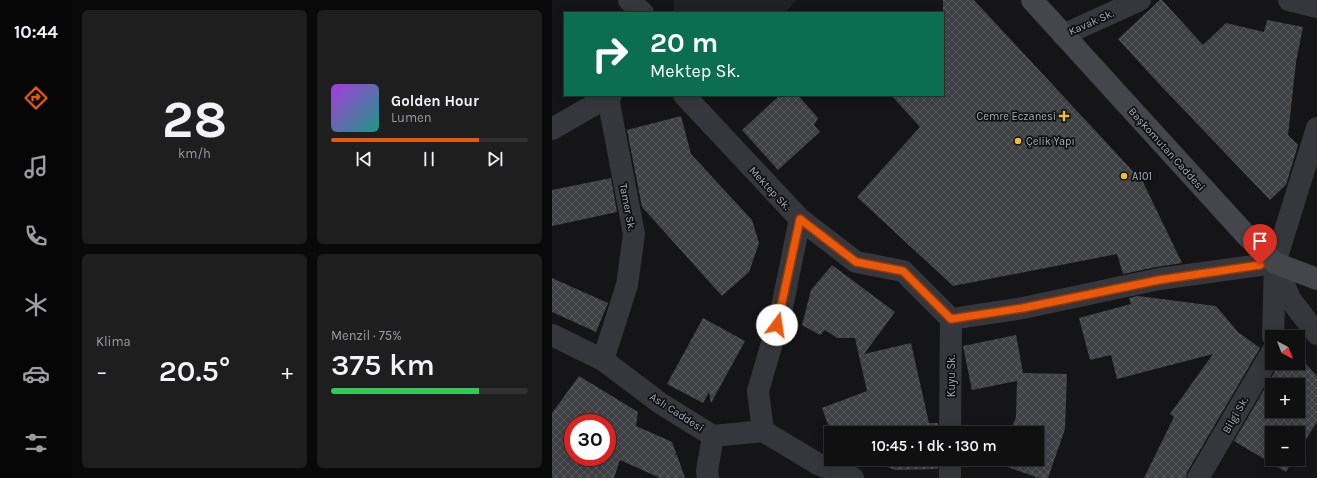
<!DOCTYPE html>
<html lang="tr">
<head>
<meta charset="utf-8">
<style>
	:root { --surface:#101011; --page:#1e1e1f; --text:#f1f3f6; --muted:#9c9d9f; --line:#303031; --accent:#ea580c }
	body { margin:0; font-family:Karla,sans-serif; background:var(--page); color:var(--text); height:100vh; display:flex; flex-direction:column; font-size:15px; white-space:nowrap }
	* { box-sizing:border-box; margin:0 }
	p { font-size:13px; color:var(--muted) }
	.icon { flex:none; width:22px; height:22px; fill:none; stroke:currentColor; stroke-width:2; stroke-linecap:round; stroke-linejoin:round }
	.map { position:relative; flex:1; overflow:hidden }
	.sheet { display:flex; flex-direction:column; gap:10px; padding:10px; background:#090909; width:480px }
	.sheet>* { flex:none }
	.banner { position:absolute; left:12px; top:12px; width:380px; height:84px; border-radius:0px; box-shadow:0 2px 10px #0003,0 0 0 1px var(--line); background:#0b6e4f; color:#fff; overflow:hidden }
	.needle { width:26px; rotate:138deg }
	.fabs { position:absolute; left:713px; top:330px; display:grid; gap:8px }
	.fabs a { display:grid; place-items:center; width:40px; height:40px; border-radius:0px; background:var(--surface); box-shadow:0 2px 10px #0003,0 0 0 1px var(--line); font-size:20px }
	.speed { position:absolute; left:12px; top:414px; display:flex; gap:8px; font-size:20px; font-weight:700; text-align:center }
	.speed>* { display:grid; place-content:center; width:52px; height:52px; border-radius:50%; background:var(--surface); box-shadow:0 2px 10px #0003,0 0 0 1px var(--line); line-height:1 }
	.speed .limit { border:6px solid #d22; background:#fff; color:#111 }
	.pin { position:absolute; display:grid; place-items:center; width:34px; height:34px; color:#fff; margin:-41px -17px; border-radius:50% 50% 50% 0; rotate:-45deg; box-shadow:0 0 4px #0007 }
	.pin .icon { rotate:45deg }
	.me { position:absolute; width:44px; margin:-22px; rotate:14deg; stroke-linejoin:round; filter:drop-shadow(0 0 3px #0008) }
	.turn { display:flex; align-items:center; gap:14px; height:84px; padding:0 20px; font-size:18px }
	.turn .icon { width:52px; height:52px; stroke-width:2.5 }
	.turn b { display:block; font-size:28px; line-height:34px }
	.big { font-size:30px; font-weight:600; line-height:1.1 }
	.sheet .card { flex:1; display:flex; flex-direction:column; justify-content:center; gap:6px; min-width:0; padding:0 14px; border-radius:6px; background:var(--page) }
	.sheet .dial { align-items:center; gap:0 }
	.dial b { font-size:52px; line-height:1 }
	.song { display:flex; align-items:center; gap:12px }
	.cover { width:48px; height:48px; border-radius:6px; background:linear-gradient(135deg,hsl(280 70% 55%),hsl(170 70% 35%)) }
	.played { height:4px; border-radius:2px; background:linear-gradient(90deg,var(--accent) 75%,var(--line) 75%) }
	.keys { display:flex; justify-content:space-around; direction:ltr }
	.heat { display:flex; justify-content:space-between; align-items:center; font-size:22px; direction:ltr }
	.charge { height:6px; border-radius:3px; background:linear-gradient(90deg,#34c759 75%,var(--line) 0) }
	.sheet .tiles { flex:1; display:grid; gap:10px; grid-template-columns:repeat(2,1fr) }
	.trip { position:absolute; left:272px; top:426px; width:220px; height:40px; border-radius:0px; background:var(--surface); box-shadow:0 2px 10px #0003,0 0 0 1px var(--line); font-weight:600; line-height:40px; text-align:center }
	main { display:flex; flex:1; min-height:0 }
	.tabs { display:flex; flex-direction:column; width:72px; justify-content:space-around; align-items:center; background:#060607; color:var(--muted) }
	.tabs .icon { width:28px; height:28px }
	.tabs .selected { color:var(--accent) }
	.tabs b { font-size:18px; color:var(--text) }
	.map>svg:first-child { display:block }
	.built { fill:#212124 }
	.building { fill:url(#building-cross-hatch); fill-rule:evenodd }
	.lines { fill:none; stroke-linecap:round; stroke-linejoin:round }
	.street { stroke:#36373c; stroke-width:22 }
	.secondary { stroke:#44464c; stroke-width:22 }
	.route-casing { stroke:#983908; stroke-width:10 }
	.route { stroke:#ea580c; stroke-width:7 }
	.poi-dot { fill:#efbe35; stroke:#101012; stroke-width:1.5 }
	.labels { text-anchor:middle; stroke-width:3.5; stroke-linejoin:round; paint-order:stroke }
	.street-label { font-size:11px; fill:#a7abb7; stroke:#101012 }
	.poi-label { font-size:11px; fill:#a7abb7; stroke:#101012; text-anchor:start }
</style>
</head>
<body>
<main>
<nav class="tabs">
<b>10:44</b>
<svg class="icon selected" aria-label="directions" viewBox="0 0 24 24"><path d="M12 3l9 9-9 9-9-9zM9 14v-3h6M13 9l2 2-2 2"/></svg>
<svg class="icon" aria-label="music" viewBox="0 0 24 24"><path d="M9 18V5l10-2v13"/><circle cx="6" cy="18" r="3"/><circle cx="16" cy="16" r="3"/></svg>
<svg class="icon" aria-label="phone" viewBox="0 0 24 24"><path d="M5 4h4l2 5-3 2q2 4 5 5l2-3 5 2v4C11 20 4 13 5 4z"/></svg>
<svg class="icon" aria-label="climate" viewBox="0 0 24 24"><path d="M12 3v18M4 7l16 10M4 17L20 7"/></svg>
<svg class="icon" aria-label="car" viewBox="0 0 24 24"><path d="M5 17H2v-5l4-1 3-4h7l3 4 3 1v5h-3M9 17h6M6 11h13"/><circle cx="7" cy="17" r="2"/><circle cx="17" cy="17" r="2"/></svg>
<svg class="icon" aria-label="filters" viewBox="0 0 24 24"><path d="M4 7h16M4 17h16"/><circle cx="9" cy="7" r="2"/><circle cx="15" cy="17" r="2"/></svg>
</nav>
<section class="sheet">
<div class="tiles">
<div class="card dial"><b>28</b><p>km/h</p></div>
<div class="card">
<div class="song"><i class="cover"></i><div><b>Golden Hour</b><p>Lumen</p></div></div>
<div class="played"></div>
<div class="keys"><svg class="icon" aria-label="previous" viewBox="0 0 24 24"><path d="M18 5L8 12l10 7zM5 5v14"/></svg><svg class="icon" aria-label="pause" viewBox="0 0 24 24"><path d="M8 5v14M16 5v14"/></svg><svg class="icon" aria-label="next" viewBox="0 0 24 24"><path d="M6 5l10 7-10 7zM19 5v14"/></svg></div>
</div>
<div class="card"><p>Klima</p>
<div class="heat"><a>−</a><b class="big">20.5°</b><a>+</a></div>
</div>
<div class="card"><p>Menzil · 75%</p><b class="big">375 km</b><div class="charge"></div></div>
</div>
</section>
<div class="map">
<svg width="765" height="478" viewBox="0 0 765 478">
	<defs>
		<pattern id="building-cross-hatch" width="8" height="8" patternUnits="userSpaceOnUse"><rect width="8" height="8" fill="#3f4044"/><path d="M0 0l8 8M0 8l8-8" fill="none" stroke="#58595d"/></pattern>
	</defs>
	<rect width="100%" height="100%" fill="#151517"/>
	<path class="built" d="M122,0H245L232,13H122Z"/>
	<g class="building">
		<path d="M391,0H422L591,182L630,263L604,267L571,274L565,254L401,286L305,197L368,127L339,95H391Z"/>
		<path d="M608,0H610L651,45L674,23L712,32L715,20L751,27L744,62L736,135L746,145L734,185L718,200L608,85L566,39Z"/>
		<path d="M228,95H246L266,118L262,125L268,132L226,170L190,130Z"/>
		<path d="M129,116L139,154L200,220L207,243L197,272L170,296L90,207L75,130Z"/>
		<path d="M59,178L65,212L0,226V190Z"/>
		<path d="M280,265L343,312L312,354L359,343L377,423H386V433H279L270,408L315,391L303,338H285L273,330L268,335L250,325L259,290Z"/>
		<path d="M0,278L56,303L44,332L0,312Z"/>
		<path d="M586,296L664,306L686,332L708,348L635,472L634,478H592L622,417L618,414L661,354L565,379L559,355L538,360L527,318L579,304L577,298Z"/>
		<path d="M151,318L193,341L159,403L157,392L151,403L115,384Z"/>
		<path d="M464,335L471,373L515,374L513,429L496,478H487L447,464L449,459H485V433H458L464,417L465,381L420,390L411,346Z"/>
		<path d="M750,360L765,376V422L746,452V433H720V459H742L734,472L682,441L728,363L739,371ZM720,385H746V411H720Z"/>
		<path d="M27,376L86,412L84,426L120,442L124,453L123,455H125L133,478H108L68,460L62,478H0V413ZM21,423H55V457H21Z"/>
		<path d="M320,459H386V469L343,470L320,461Z"/>
	</g>
	<g class="lines">
		<g class="street">
			<path d="M77,0L91,13"/>
			<path d="M737,0L765,7"/>
			<path d="M511,35L588,0"/>
			<path d="M132,95L248,219L304,262L351,271L399,319L471,308L607,279L723,263"/>
			<path d="M0,129L59,95"/>
			<path d="M726,269L738,299L765,334"/>
			<path d="M0,335L51,360L108,403L161,436L211,431L266,464L301,478"/>
			<path d="M721,337L723,263L765,128"/>
			<path d="M51,360L75,285L82,234L56,98"/>
			<path d="M211,431L206,391L229,312L248,219"/>
			<path d="M398,433L399,319"/>
			<path d="M156,478L155,471L161,436"/>
			<path d="M398,478V459"/>
			<path d="M646,478L720,352"/>
		</g>
		<path class="secondary" d="M480,0L694,235L723,263L765,279"/>
	</g>
	<g class="lines">
		<g class="route-casing">
			<path id="route" d="M225,325L248,219L304,262L351,271L399,319L471,308L607,280L708,265"/>
		</g>
		<use href="#route" class="route"/>
	</g>
	<g class="poi-dot">
		<path d="M510 110h4v4h4v4h-4v4h-4v-4h-4v-4h4z"/>
		<circle cx="466" cy="141" r="4"/>
		<circle cx="572" cy="176" r="4"/>
	</g>
	<g class="labels">
		<g class="street-label">
			<text transform="translate(539 22) rotate(-24)" y="4">Kavak Sk.</text>
			<text transform="translate(615 149) rotate(48)" y="4">Başkomutan Caddesi</text>
			<text transform="translate(218 188) rotate(47)" y="4">Mektep Sk.</text>
			<text transform="translate(76 207) rotate(79)" y="4">Tamer Sk.</text>
			<text transform="translate(399 376) rotate(-90)" y="4">Kuyu Sk.</text>
			<text transform="translate(125 412) rotate(33)" y="4">Aslı Caddesi</text>
			<text transform="translate(683 415) rotate(-60)" y="4">Bilgi Sk.</text>
		</g>
		<g class="poi-label">
			<text x="504" y="120" text-anchor="end">Cemre Eczanesi</text>
			<text x="474" y="145">Çelik Yapı</text>
			<text x="580" y="180">A101</text>
		</g>
	</g>
</svg>
<div class="fabs">
<a><svg class="needle" viewBox="-14 -14 28 28"><path d="M0-13l5 13h-10z" fill="#e53935"/><path d="M0 13l5-13h-10z" fill="#9c9d9f"/></svg></a>
<a>+</a>
<a>−</a>
</div>
<div class="speed"><div class="limit">30</div></div>
<div class="pin" style="left:708px;top:265px;background:#d93025"><svg class="icon" aria-label="arrive" viewBox="0 0 24 24"><path d="M6 21V4h12l-3 4 3 4H6"/></svg></div>
<svg class="me" style="left:225px;top:325px" viewBox="-20 -20 40 40"><circle r="19" fill="#fff"/><path d="M0-13L10 11 0 6-10 11z" fill="#ea580c"/></svg>
<div class="trip">10:45 · 1 dk · 130 m</div>
<div class="banner">
<div class="turn"><svg class="icon" aria-label="right" viewBox="0 0 24 24"><path d="M7 20v-9h11M14 6l5 5-5 5"/></svg><div><b>20 m</b>Mektep Sk.</div></div>
</div>
</div>
</main>
</body>
</html>
